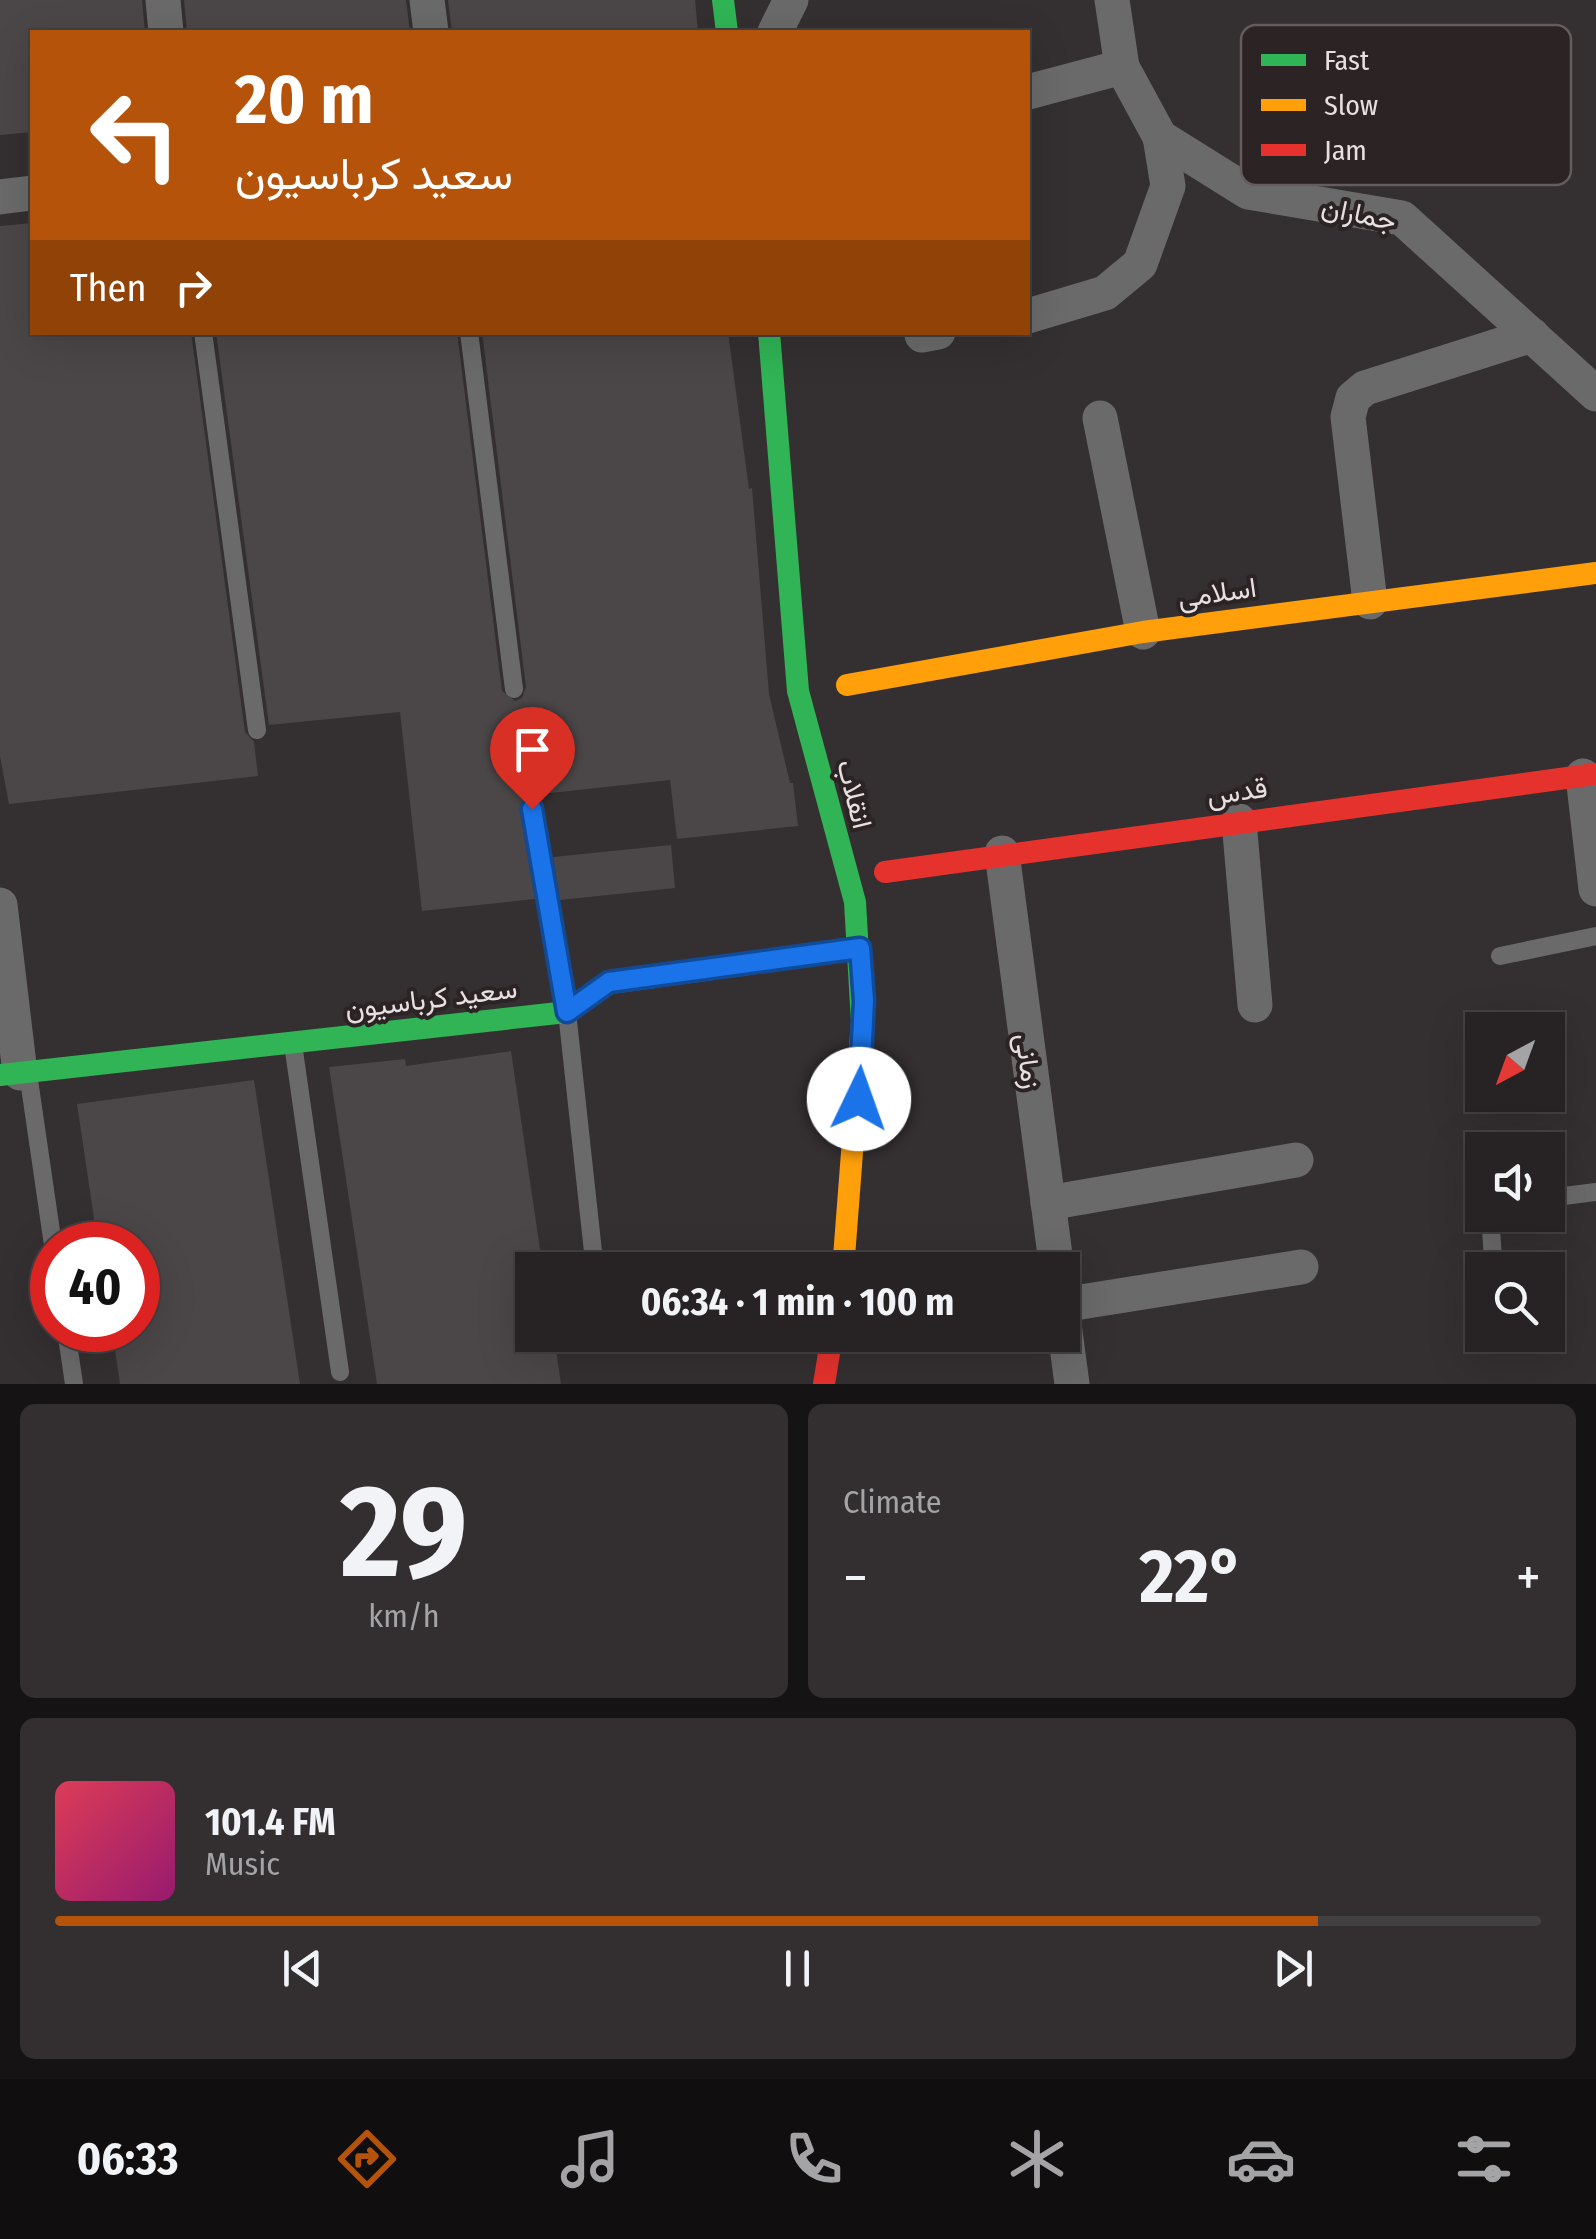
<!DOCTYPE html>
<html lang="en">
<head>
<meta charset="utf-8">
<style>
	:root { --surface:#272324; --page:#332f31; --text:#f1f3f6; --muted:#a4a4a6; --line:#434041; --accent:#b45309 }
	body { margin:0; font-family:"Fira Sans Condensed",Vazirmatn,sans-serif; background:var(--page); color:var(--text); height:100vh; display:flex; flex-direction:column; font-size:38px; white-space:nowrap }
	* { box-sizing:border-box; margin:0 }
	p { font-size:32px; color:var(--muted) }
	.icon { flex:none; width:55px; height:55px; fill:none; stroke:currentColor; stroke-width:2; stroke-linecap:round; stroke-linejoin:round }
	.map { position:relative; height:1384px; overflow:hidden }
	.details { display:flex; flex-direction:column; gap:20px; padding:20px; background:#151314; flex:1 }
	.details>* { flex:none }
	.banner { position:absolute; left:30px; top:30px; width:1000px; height:305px; border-radius:0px; box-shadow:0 10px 40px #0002,0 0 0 2px var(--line); background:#b45309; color:#fff; overflow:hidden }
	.needle { width:65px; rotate:221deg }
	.buttons { position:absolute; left:1465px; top:1012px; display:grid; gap:20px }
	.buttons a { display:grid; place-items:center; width:100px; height:100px; border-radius:0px; background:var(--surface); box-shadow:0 10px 40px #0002,0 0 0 2px var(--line); font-size:50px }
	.speed { position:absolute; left:30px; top:1222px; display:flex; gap:20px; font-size:50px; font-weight:700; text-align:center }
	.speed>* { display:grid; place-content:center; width:130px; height:130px; border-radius:50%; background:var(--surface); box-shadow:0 10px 40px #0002,0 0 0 2px var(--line); line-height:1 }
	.speed .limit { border:15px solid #d22; background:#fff; color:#111 }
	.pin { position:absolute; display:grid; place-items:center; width:85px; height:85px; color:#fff; margin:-102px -42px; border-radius:50% 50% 50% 0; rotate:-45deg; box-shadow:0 0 10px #0007 }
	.pin .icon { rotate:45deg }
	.me { position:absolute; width:110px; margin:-55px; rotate:3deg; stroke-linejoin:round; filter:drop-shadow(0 0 8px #0008) }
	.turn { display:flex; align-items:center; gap:35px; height:210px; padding:0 40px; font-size:45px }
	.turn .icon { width:130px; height:130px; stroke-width:2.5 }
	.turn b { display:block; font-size:70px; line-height:85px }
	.then { display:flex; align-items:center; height:95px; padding:0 40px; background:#0003; gap:20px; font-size:38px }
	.big { font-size:75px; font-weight:700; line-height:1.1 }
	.details .tile { flex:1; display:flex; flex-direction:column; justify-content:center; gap:15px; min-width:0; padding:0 35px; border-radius:15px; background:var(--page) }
	.details .dial { align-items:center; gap:0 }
	.dial b { font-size:130px; line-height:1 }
	.song { display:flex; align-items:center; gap:30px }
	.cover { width:120px; height:120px; border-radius:15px; background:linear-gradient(135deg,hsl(350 70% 55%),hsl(320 70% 35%)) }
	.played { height:10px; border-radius:5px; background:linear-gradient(90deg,var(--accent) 85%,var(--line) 85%) }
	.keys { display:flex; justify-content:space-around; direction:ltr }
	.heat { display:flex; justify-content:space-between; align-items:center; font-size:55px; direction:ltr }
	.details .tiles { flex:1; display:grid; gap:20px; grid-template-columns:1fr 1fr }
	.tile:last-child { grid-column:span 2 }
	.trip { position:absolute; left:515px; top:1252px; width:565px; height:100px; border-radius:0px; background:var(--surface); box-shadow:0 10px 40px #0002,0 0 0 2px var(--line); font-weight:700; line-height:100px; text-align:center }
	.dock { display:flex; height:160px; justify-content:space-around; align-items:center; background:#100e0e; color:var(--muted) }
	.dock .icon { width:70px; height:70px }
	.dock .selected { color:var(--accent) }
	.dock b { font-size:45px; color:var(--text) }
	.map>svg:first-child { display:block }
	.building { fill:#4b4647 }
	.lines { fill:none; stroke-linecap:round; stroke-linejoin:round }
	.lane { stroke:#6b6a6a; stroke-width:18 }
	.street { stroke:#6b6a6a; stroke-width:35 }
	.fast { stroke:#30b455; stroke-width:22 }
	.slow { stroke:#ff9f0a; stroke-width:22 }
	.jam { stroke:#e5322d; stroke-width:22 }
	.route-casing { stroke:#114b97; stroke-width:25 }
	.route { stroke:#1a73e8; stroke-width:18 }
	.labels { text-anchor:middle; stroke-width:8; stroke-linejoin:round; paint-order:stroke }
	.street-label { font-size:28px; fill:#e7e0e1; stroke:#2c2325 }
	.key { fill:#2c2325; stroke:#645c5d; stroke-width:2.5 }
	.key-label { font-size:28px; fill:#e7e0e1 }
</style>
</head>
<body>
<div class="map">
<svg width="1596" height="1384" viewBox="0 0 1596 1384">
	<rect width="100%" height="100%" fill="#342f30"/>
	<g class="building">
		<path d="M0,0H142L145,32H32V132L0,135Z"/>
		<path d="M184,0H406L410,32H187Z"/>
		<path d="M448,0H695L698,32H452Z"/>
		<path d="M32,223V332H191L245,732L254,742L258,776L9,804L0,756V226Z"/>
		<path d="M216,332H457L502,691L515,701L522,698L526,687L482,332H728L749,489L752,488L769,694L790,783H793L798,826L677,839L670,780L532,795L523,800L520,811L535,899L422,911L400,712L269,725Z"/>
		<path d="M671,845L675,888L560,900L553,857Z"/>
		<path d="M511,1051L543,1270H532V1335H554L561,1384H377L329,1067L405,1059L406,1066Z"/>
		<path d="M254,1080L300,1384H120L112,1330H138V1245H98L77,1104Z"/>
	</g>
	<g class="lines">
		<g class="lane">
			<path d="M203,332L257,730"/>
			<path d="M469,332L514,689"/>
			<path d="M532,809L567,1012L595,1270"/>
			<path d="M1500,956L1596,936"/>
			<path d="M293,1044L340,1372"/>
			<path d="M28,1073L53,1245"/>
			<path d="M1548,1198L1596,1192"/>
			<path d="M1490,1215L1493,1258"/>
			<path d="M66,1330L74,1384"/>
		</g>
		<g class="street">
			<path d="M163,0L166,32"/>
			<path d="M427,0L431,32"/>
			<path d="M1112,0L1122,67L1160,137L1248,192L1402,218L1596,394"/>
			<path d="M775,32L791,0"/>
			<path d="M1028,92L1122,67"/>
			<path d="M0,197L32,193"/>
			<path d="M1028,316L1105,293L1140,264L1168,186L1160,137"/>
			<path d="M922,335L938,332"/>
			<path d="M1100,418L1143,632"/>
			<path d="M1370,602L1348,417L1353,398L1365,388L1532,335"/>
			<path d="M1583,776L1596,889"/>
			<path d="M1239,821L1255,1005"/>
			<path d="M1002,853L1057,1270"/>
			<path d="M0,905L20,1073"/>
			<path d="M1048,1203L1296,1160"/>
			<path d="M1062,1305L1301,1267"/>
			<path d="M1062,1309L1072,1384"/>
		</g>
		<g class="fast">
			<path d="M723,0L727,32"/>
			<path d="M769,332L798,691L855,902L862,1022"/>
			<path d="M0,1075L567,1012L609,983L654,977"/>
		</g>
		<g class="slow">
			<path d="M847,685L1143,632L1596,573"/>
			<path d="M843,1270L862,1022"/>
		</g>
		<g class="jam">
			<path d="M885,872L1596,774"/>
			<path d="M654,977L859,949"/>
			<path d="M824,1384L832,1335"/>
		</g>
	</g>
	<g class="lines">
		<g class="route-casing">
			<path id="route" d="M532,809L567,1012L609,982L860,948L864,1001L859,1099"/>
		</g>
		<use href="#route" class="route"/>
	</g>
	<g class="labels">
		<g class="street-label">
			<text transform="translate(1359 213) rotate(12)" y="10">جماران</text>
			<text transform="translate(1217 592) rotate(-8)" y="10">اسلامی</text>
			<text transform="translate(1237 791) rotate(-8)" y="10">قدس</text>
			<text transform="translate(855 794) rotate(76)" y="10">انقلاب</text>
			<text transform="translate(431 998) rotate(-7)" y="10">سعید کرباسیون</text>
			<text transform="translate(1029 1061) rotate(82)" y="10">زمانی</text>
		</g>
	</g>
	<rect x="1241" y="25" width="330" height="160" rx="15" class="key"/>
	<rect x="1261" y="54" width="45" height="12" fill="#30b455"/>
	<rect x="1261" y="99" width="45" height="12" fill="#ff9f0a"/>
	<rect x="1261" y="144" width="45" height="12" fill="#e5322d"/>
	<g class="key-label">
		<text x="1324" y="70">Fast</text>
		<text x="1324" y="115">Slow</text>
		<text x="1324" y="160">Jam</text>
	</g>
</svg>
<div class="buttons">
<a><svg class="needle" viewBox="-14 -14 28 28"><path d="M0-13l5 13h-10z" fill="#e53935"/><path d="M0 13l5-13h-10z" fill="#a4a4a6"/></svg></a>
<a><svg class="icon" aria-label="sound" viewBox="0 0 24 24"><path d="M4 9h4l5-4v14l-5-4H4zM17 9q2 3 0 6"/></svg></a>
<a><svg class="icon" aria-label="search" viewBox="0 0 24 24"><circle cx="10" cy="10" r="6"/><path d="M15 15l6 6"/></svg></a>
</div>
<div class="speed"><div class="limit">40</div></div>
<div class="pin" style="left:532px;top:809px;background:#d93025"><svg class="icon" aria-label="arrive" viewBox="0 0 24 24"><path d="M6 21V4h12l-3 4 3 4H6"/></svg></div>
<svg class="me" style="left:859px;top:1099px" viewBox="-20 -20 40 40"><circle r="19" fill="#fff"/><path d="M0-13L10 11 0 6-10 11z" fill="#1a73e8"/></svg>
<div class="trip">06:34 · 1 min · 100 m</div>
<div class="banner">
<div class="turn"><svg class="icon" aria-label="left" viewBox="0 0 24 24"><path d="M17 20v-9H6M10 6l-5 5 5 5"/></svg><div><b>20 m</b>سعید کرباسیون</div></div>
<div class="then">Then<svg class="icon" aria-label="right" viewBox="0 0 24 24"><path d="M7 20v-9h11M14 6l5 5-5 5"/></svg></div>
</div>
</div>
<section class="details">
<div class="tiles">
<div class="tile dial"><b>29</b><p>km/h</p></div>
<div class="tile"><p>Climate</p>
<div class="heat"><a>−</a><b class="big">22°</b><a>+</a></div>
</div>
<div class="tile">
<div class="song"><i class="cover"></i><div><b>101.4 FM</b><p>Music</p></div></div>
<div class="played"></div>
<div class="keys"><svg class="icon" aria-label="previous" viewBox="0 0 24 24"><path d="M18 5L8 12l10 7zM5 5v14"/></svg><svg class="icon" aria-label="pause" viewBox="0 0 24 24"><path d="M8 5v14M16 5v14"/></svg><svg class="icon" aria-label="next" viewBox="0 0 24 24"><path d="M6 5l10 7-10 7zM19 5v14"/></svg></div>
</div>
</div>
</section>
<nav class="dock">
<b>06:33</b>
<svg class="icon selected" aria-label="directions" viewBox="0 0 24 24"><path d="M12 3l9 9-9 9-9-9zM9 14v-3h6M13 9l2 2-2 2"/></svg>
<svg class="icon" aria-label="music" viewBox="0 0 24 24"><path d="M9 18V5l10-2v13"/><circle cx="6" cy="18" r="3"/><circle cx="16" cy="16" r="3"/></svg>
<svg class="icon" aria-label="phone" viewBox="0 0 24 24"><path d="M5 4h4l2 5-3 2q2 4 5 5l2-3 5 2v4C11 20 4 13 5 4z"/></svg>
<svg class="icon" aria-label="climate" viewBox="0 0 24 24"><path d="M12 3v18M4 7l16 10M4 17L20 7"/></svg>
<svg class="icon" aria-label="car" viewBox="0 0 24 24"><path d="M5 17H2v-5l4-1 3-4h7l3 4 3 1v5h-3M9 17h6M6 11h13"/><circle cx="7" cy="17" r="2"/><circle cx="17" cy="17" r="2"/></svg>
<svg class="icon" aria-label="filters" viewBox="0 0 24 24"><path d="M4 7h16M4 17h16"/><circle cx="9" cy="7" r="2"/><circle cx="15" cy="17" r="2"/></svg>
</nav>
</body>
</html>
